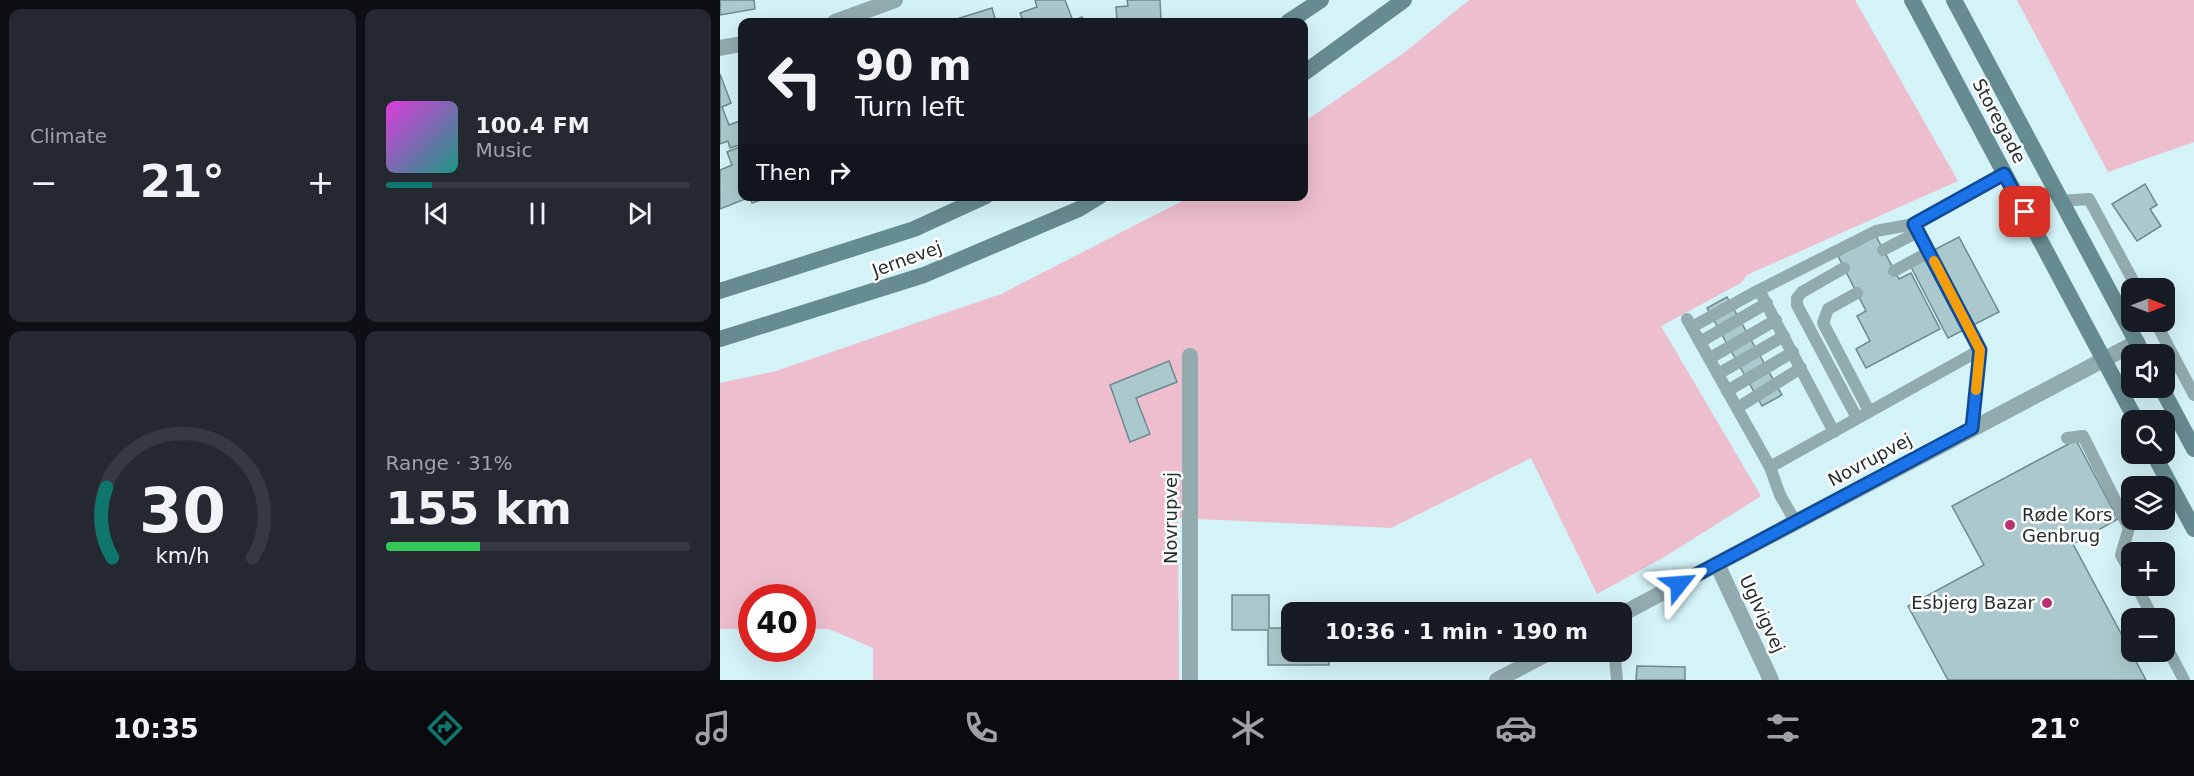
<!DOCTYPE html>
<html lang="en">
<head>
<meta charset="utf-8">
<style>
	:root { --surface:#171b24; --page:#242831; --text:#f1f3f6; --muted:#9ea1a6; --line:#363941; --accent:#0f766e }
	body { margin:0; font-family:"DejaVu Sans",sans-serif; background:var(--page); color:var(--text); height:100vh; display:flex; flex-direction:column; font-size:22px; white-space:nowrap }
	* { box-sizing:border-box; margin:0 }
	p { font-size:20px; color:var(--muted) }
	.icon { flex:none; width:33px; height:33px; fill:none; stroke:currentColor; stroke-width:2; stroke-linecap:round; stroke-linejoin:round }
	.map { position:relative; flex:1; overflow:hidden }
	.drawer { display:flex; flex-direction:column; gap:9px; padding:9px; background:#0d0f14; width:720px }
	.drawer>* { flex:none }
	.banner { position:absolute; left:18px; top:18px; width:570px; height:183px; border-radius:12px; box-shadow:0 6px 24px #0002; background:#171b24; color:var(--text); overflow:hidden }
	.needle { width:39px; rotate:90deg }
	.fabs { position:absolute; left:1401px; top:278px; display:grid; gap:12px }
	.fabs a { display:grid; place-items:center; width:54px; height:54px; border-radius:12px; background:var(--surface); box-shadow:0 6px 24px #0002; font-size:30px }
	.speed { position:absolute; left:18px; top:584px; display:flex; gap:12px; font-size:30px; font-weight:700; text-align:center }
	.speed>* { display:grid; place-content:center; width:78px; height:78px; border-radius:50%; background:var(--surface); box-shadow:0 6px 24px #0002; line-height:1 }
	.speed .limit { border:9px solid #d22; background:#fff; color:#111 }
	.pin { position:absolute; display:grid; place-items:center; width:51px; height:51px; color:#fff; margin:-26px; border-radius:12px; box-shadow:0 3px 9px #0006 }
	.me { position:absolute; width:66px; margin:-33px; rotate:62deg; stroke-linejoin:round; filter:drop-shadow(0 0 4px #0008) }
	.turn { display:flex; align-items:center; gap:21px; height:126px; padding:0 18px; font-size:27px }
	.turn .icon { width:78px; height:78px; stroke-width:2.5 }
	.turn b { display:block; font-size:42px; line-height:51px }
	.then { display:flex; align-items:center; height:57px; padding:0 18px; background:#0003; gap:12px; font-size:22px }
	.big { font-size:45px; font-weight:600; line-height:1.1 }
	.drawer .widget { flex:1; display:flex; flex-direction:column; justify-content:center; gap:9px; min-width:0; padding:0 21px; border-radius:12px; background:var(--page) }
	.drawer .dial { align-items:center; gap:0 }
	.dial svg { height:156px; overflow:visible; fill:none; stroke:var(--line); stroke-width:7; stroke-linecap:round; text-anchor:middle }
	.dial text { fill:var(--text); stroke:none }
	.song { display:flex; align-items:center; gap:18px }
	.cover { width:72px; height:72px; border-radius:9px; background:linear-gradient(135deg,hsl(300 70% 55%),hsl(170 70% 35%)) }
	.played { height:6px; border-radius:3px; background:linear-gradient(90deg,var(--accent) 15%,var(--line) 15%) }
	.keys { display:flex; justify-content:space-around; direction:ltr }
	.heat { display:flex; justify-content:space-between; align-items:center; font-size:33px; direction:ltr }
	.charge { height:9px; border-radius:4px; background:linear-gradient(90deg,#34c759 31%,var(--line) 0) }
	.drawer .tiles { flex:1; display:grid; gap:9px; grid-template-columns:repeat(2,1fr) }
	.trip { position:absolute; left:561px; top:602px; width:351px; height:60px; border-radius:12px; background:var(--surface); box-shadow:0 6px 24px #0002; font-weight:600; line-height:60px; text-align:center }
	.tab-bar { display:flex; height:96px; justify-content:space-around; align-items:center; background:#090b0e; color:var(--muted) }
	.tab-bar .icon { width:42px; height:42px }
	.tab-bar .active { color:var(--accent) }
	.tab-bar b { font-size:27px; color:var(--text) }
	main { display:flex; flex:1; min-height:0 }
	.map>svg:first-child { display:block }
	.park { fill:#edbece }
	.building { fill:#abc9cc; stroke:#6d8a8d; stroke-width:1.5 }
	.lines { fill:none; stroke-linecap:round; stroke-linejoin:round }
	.service { stroke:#92abae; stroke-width:12 }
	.minor { stroke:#92abae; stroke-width:16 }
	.tertiary { stroke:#92abae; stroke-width:16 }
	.secondary { stroke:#668b90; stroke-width:16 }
	.route-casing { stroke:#114b97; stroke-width:15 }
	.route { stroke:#1a73e8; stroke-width:10 }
	.slow { stroke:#f59e0b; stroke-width:10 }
	.poi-dot { fill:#b83172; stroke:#fff; stroke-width:2 }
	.labels { text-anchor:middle; stroke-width:5; stroke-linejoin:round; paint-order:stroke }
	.street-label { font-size:18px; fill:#212d2e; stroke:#fff }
	.poi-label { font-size:18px; fill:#212d2e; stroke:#fff; text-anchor:start }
</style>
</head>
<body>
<main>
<section class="drawer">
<div class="tiles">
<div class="widget"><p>Climate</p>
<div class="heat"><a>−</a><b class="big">21°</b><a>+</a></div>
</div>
<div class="widget">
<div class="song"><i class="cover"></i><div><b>100.4 FM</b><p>Music</p></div></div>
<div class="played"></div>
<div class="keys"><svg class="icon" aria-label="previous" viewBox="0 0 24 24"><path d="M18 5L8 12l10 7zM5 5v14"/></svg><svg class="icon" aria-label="pause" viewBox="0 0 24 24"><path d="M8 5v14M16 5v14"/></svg><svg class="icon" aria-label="next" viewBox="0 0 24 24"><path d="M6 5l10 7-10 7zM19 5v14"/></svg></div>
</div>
<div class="widget dial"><svg viewBox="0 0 100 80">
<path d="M14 69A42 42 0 1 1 86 69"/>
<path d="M14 69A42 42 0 0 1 11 33" stroke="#0f766e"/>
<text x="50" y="56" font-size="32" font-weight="700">30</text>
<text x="50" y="72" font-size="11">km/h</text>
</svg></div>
<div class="widget"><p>Range · 31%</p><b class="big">155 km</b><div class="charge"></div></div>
</div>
</section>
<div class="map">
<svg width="1474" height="680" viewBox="0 0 1474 680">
	<rect width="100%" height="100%" fill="#d4f3f7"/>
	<g class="park">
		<path d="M749,0H1135L1238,181L1027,275L1021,283L941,326L1041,496L946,556L877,594L811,458L671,528L458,518L459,680H153V648L109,629H83L82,597H32L31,629H0V383L56,371L281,294L470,197L584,196V122L685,52Z"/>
		<path d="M1297,0H1474V142L1388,172Z"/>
	</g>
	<g class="building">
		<path d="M0,0H34L35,9L0,15Z"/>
		<path d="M315,0H345L353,21L362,17L364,22H304L300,13L317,7Z"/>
		<path d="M407,0H440L441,22H397L396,7L408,6Z"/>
		<path d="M272,8L276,22H227Z"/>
		<path d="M0,74L11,103L2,107L9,125L22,120V144L10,148L8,141L0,144Z"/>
		<path d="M22,146V196L50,197L32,203L30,197L0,209V170L12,165L7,152Z"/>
		<path d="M1425,184L1437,205L1430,209L1441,226L1417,241L1392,204Z"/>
		<path d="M1156,236L1179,279L1191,273L1220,329L1146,368L1136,349L1150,341L1137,316L1146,311L1118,256Z"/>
		<path d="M1239,237L1279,312L1228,338L1189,263Z"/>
		<path d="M1007,297L1062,395L1042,406L987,308Z"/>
		<path d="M449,361L457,382L416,398L430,434L410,442L390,385Z"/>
		<path d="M1356,440L1398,519L1353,544L1426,680H1228L1188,606L1264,565L1232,506Z"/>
		<path d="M512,595H549V628H572V651H609V665H548V630H512Z"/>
		<path d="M917,666L965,667V680H916Z"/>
	</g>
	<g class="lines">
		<g class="service">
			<path d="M1340,201L1369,199L1417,288"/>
			<path d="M1163,250L1198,232"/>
			<path d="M1124,268L1082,292L1077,298V305L1137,418"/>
			<path d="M1174,271L1209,252"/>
			<path d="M1039,290L1114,432"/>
			<path d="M1137,293L1108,309L1103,323L1149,411"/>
			<path d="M967,319L1050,467"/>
			<path d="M1435,321L1474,395"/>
			<path d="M972,327L1039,290L1156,231L1194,224"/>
			<path d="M980,342L1047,303"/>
			<path d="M990,358L1056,320"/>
			<path d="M998,374L1064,336"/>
			<path d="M1007,391L1073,352"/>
			<path d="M1017,408L1081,368"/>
			<path d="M1252,428L1260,350L1194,224L1284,174"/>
			<path d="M1347,438L1363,436L1409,528L1401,555L1412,575"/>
			<path d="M1075,521L1060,495L1050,467L1260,350"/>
			<path d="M1416,585L1433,618"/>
			<path d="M1444,642L1464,680"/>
			<path d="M895,659L897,680"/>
		</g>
		<g class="minor">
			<path d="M115,22L175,0"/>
			<path d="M0,48L22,44"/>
			<path d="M470,356V680"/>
			<path d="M997,564L1051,680"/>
		</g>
		<g class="tertiary">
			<path d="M902,614L1417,342"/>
			<path d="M777,680L832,651"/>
		</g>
		<g class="secondary">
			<path d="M1192,0L1416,420"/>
			<path d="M1234,0L1423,354"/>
			<path d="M568,22L601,0"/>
			<path d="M584,73L684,0"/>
			<path d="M0,291L194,229L266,196"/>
			<path d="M0,339L204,275L359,209L380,196"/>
			<path d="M1441,387L1474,449"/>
			<path d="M1433,453L1474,529"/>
		</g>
	</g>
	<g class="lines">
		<g class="route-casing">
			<path id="route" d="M959,584L1252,428L1260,350L1194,224L1284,174L1305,212"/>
		</g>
		<use href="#route" class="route"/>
		<path class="slow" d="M1214,261L1260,350L1256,390"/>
	</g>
	<g class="poi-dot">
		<circle cx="1290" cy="525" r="6"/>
		<circle cx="1327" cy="603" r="6"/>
	</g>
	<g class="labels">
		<g class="street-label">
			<text transform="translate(1279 121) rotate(62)" y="6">Storegade</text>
			<text transform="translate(187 259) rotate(-20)" y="6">Jernevej</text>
			<text transform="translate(1150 460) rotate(-28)" y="6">Novrupvej</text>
			<text transform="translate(451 518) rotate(-90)" y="6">Novrupvej</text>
			<text transform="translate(1042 614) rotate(65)" y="6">Uglvigvej</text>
		</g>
		<g class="poi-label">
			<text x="1302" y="521">Røde Kors<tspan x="1302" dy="21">Genbrug</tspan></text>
			<text x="1315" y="609" text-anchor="end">Esbjerg Bazar</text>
		</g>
	</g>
</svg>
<div class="fabs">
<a><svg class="needle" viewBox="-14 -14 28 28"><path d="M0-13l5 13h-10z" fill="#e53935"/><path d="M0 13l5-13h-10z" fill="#9ea1a6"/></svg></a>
<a><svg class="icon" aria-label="sound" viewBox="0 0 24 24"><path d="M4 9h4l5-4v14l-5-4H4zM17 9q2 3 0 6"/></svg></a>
<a><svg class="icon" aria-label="search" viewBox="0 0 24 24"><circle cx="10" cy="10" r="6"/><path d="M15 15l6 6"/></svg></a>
<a><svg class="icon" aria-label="layers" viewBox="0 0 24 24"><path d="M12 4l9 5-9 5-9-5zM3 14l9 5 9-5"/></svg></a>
<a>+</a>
<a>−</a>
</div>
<div class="speed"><div class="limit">40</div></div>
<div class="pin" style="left:1305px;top:212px;background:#d93025"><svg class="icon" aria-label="arrive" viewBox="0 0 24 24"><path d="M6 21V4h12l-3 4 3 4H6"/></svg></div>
<svg class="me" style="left:959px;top:584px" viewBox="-20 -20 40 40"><path d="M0-17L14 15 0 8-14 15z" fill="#1a73e8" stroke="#fff" stroke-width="4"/></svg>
<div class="trip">10:36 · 1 min · 190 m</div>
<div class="banner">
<div class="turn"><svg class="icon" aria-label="left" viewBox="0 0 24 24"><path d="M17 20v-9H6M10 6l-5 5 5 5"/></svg><div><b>90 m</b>Turn left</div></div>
<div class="then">Then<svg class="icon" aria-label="right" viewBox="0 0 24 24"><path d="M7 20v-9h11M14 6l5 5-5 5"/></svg></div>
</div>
</div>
</main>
<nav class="tab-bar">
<b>10:35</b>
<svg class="icon active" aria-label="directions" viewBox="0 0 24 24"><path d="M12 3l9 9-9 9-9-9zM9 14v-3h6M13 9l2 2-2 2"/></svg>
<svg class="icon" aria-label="music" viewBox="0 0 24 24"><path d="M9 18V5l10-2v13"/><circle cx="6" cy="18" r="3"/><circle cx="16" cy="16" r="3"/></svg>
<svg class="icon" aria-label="phone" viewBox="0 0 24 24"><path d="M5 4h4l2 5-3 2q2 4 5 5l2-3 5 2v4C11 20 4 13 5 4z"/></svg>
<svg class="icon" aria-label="climate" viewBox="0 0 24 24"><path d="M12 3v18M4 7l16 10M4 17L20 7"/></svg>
<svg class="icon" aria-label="car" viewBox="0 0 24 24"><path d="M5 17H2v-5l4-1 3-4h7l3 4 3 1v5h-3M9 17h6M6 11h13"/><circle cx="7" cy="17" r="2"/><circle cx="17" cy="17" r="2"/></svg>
<svg class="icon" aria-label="filters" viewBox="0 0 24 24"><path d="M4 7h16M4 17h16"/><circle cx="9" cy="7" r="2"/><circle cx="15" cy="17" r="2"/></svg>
<b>21°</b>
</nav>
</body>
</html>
